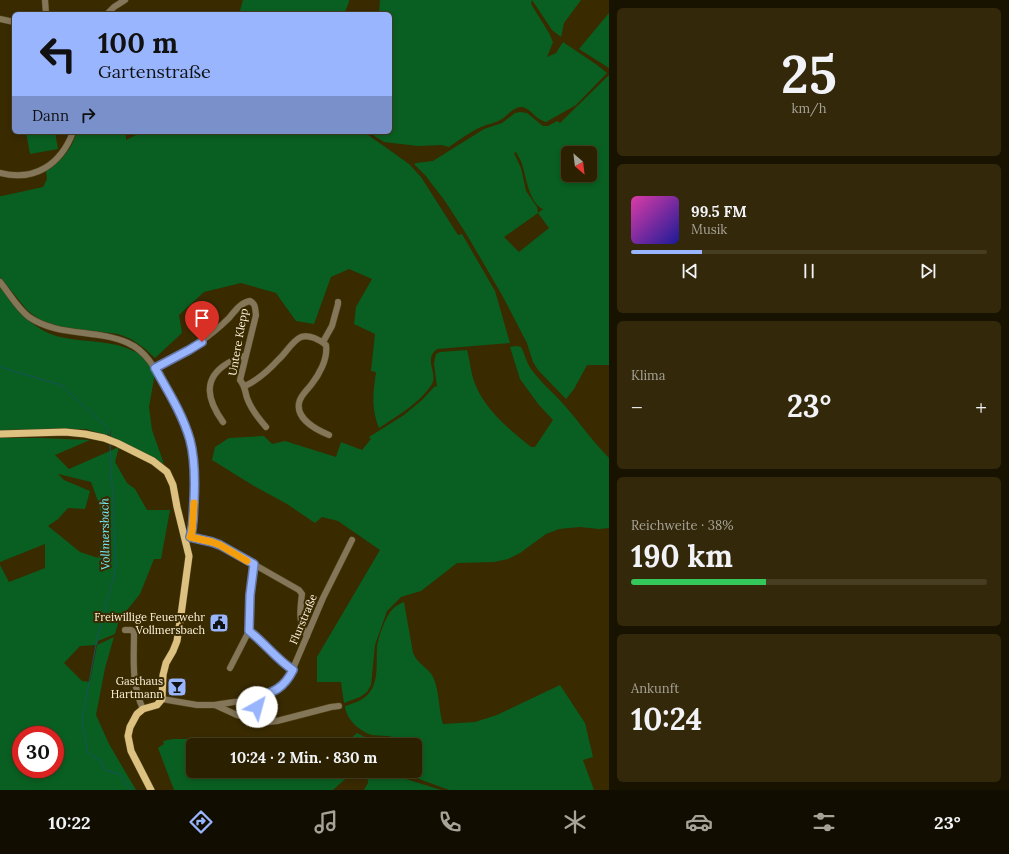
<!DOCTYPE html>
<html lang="de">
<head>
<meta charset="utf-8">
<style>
	:root { --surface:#2b2000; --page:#33280a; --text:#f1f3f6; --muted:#a6a399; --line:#473e22; --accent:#98b5fd }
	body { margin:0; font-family:Lora,serif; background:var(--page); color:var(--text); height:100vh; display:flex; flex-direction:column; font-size:15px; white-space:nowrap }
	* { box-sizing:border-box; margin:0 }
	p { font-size:13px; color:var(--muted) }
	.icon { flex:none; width:22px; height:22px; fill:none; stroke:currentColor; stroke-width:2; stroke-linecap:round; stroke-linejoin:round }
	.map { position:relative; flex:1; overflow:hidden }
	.panel { display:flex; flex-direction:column; gap:8px; padding:8px; background:#181200; width:400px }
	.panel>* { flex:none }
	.guide { position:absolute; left:12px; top:12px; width:380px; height:122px; border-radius:6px; box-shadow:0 2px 6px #0003,0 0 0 1px var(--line); background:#98b5fd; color:#111; overflow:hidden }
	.needle { width:26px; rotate:152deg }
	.controls { position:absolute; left:561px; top:146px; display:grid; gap:8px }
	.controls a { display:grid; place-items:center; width:36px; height:36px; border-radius:6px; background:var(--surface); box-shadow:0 2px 6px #0003,0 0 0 1px var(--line); font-size:20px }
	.speed { position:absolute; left:12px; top:726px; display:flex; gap:8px; font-size:20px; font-weight:700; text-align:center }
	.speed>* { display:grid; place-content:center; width:52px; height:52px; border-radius:50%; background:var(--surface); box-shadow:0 2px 6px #0003,0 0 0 1px var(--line); line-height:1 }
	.speed .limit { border:6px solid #d22; background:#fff; color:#111 }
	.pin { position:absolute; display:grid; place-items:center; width:34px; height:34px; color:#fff; margin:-41px -17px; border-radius:50% 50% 50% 0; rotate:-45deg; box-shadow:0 0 4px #0007 }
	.pin .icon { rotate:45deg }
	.me { position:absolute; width:44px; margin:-22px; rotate:38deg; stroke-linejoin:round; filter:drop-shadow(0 0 3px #0008) }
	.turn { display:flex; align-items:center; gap:14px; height:84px; padding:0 20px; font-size:18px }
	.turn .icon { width:52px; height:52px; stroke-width:2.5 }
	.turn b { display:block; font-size:28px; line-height:34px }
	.then { display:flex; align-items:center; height:38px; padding:0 20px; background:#0003; gap:8px; font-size:15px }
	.big { font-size:30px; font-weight:700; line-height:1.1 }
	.panel .tile { flex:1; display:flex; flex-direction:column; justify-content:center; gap:6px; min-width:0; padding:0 14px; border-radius:6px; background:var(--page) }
	.panel .dial { align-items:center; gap:0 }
	.dial b { font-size:52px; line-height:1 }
	.song { display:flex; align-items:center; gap:12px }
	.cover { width:48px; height:48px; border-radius:6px; background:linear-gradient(135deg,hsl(320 70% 55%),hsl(240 70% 35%)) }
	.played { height:4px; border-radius:2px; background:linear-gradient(90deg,var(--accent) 20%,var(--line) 20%) }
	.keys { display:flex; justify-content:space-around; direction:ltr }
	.heat { display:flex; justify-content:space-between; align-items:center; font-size:22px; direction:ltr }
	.charge { height:6px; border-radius:3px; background:linear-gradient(90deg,#34c759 38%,var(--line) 0) }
	.trip { position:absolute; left:186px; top:738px; width:236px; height:40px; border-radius:6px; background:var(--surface); box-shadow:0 2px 6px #0003,0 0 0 1px var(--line); font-weight:700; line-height:40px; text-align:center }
	.tab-bar { display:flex; height:64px; justify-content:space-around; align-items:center; background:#110d00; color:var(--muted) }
	.tab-bar .icon { width:28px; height:28px }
	.tab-bar .active { color:var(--accent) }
	.tab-bar b { font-size:18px; color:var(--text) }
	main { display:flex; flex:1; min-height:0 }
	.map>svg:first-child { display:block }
	.green { fill:#095f21; fill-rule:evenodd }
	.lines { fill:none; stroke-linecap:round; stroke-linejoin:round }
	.stream { stroke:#16535b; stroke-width:1 }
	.minor-casing { stroke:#55461f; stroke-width:7 }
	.major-casing { stroke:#55461f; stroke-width:8 }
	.minor { stroke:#847658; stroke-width:6 }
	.major { stroke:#dcc181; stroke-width:7 }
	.route-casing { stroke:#6376a4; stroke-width:10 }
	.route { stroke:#98b5fd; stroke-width:7 }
	.slow { stroke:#f59e0b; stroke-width:7 }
	.labels { text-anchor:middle; stroke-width:4; stroke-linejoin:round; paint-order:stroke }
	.street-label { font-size:11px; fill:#fef4de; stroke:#392a00 }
	.poi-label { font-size:11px; fill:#fef4de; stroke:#392a00; text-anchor:end }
	.water-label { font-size:12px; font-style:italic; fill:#74ebfb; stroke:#392a00 }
</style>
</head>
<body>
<main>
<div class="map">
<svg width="609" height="790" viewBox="0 0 609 790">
	<rect width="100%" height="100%" fill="#392a00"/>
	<g class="green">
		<path d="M243,0H349V2L344,14H239Z"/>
		<path d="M380,0H532L531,4L549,33L553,42L547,57L556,53L563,42L597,65L607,73L576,105L546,122C536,120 531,109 523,107C514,106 508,115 502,119C496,123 488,124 481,127C470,132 459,140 449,147L442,145L418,146L384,142L368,132H390V14H379Z"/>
		<path d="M532,0H581L564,23L561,37L552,30Z"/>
		<path d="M609,13V68L579,49Z"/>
		<path d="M609,75V365H587L574,389L566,399L538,370L533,362L527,343L502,295L467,235L445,201L425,175L414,164L416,163L433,161L484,129L502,123L515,113L520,112L527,113L543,126H548L557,121L560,123ZM516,152C518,156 521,160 522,164C526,176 529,203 543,209L538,213L537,207L526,191L521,168L514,153ZM568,153H590V175H568ZM538,213L549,228L519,252L504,237Z"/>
		<path d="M26,132H55L58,149L30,154Z"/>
		<path d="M77,132H126V140L142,132H238L263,134L264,132H364L409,164L421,177L458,235L462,234L495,291L510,343L437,349C423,360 438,372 432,384C420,403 397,416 379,428C371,407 373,394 376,372L371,371L375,334L354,324L356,307L372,279L349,269L331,277L314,324L296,321L276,293L241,283L204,292L179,315L182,333L155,358L144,348L131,339L118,334L59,327L41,321L27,310L0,277V196H2L43,187L47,179L46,171C62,161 71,150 77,132Z"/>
		<path d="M0,287C14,306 27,323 48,333C74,344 103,338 129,349C132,351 137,352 140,354C146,359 150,367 155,373L149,407L152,430L164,464L152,457L111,437L110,429L108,436L86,429L0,430Z"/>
		<path d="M517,346L521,347C525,354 526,362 531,369C541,383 554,393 565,406C580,423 593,442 609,458V528L599,529L580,527L559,529L546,534L520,553L508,559L494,562L457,563L421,591L401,597L387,611L375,645L371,685L367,692L360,697L344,703L341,682H317V657L380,550L338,521L322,517L315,523L287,504L254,486L212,460L215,447L229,438L264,436L272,444L285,441L336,457L341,442L362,450L371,439L369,437L404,415L422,400L435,386L437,387L434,363L436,354L440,352L467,350C470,361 471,374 475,384C486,411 509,429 531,447H535L553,420L539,405L520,379L510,347Z"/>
		<path d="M0,438H40L90,440L55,455L69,469L119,447L115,462L127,483L135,489L147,510H170L161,559H154L140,594L119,620L115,634L98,641L97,645L114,637L105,668L96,715L109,744L136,790H0V565L9,582L45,568V544L0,562ZM58,474L91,482L99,504L104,532L98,558L80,552L48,526L58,519L68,508L85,509L90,491L64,480ZM97,645L90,682L82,681L64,663L80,646ZM21,735H55V769H21Z"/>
		<path d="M404,602L413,653C418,665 428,667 433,677C440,692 438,709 443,724L475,722L497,715L560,685L585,723L593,757L583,760L594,790H449L400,772L415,771V745H401L393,737C386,735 379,736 372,735C359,731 346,719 345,706C352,704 364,700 369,693C379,682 376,662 377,648C378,638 385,618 391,611C395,606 399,604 404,602Z"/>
		<path d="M357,733C367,739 375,740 386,739L381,745H331L345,744Z"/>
		<path d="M173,739H210L211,745H193V771H354L333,790H174L158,748L164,744L163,741Z"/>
		<path d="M367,771H395L403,778L441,790H364L368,783Z"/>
	</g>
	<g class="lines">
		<g class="stream">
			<path d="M0,367L61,385L109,429L110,436"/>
			<path d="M110,443L116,568L97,639L82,721L88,753L101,761L105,770L119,774L131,790"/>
		</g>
		<g class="minor-casing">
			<g id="minor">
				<path d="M45,0L46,14"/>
				<path d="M107,14L114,7L125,0"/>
				<path d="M0,19L14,22"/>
				<path d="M0,173C35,182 61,164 73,132"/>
				<path d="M0,282C9,293 18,309 29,317C58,337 97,329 128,343C146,351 155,368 163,384C174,402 185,421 190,441C198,471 195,503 192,532L190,537L185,539"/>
				<path d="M323,342L332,326L338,304V302"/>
				<path d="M155,369C182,355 207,340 229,318C235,311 240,303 250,301C256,304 255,309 256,315L240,380C245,386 245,391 247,398C251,409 258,418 266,427"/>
				<path d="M245,386C258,380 269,370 279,359C286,353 292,341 301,337C309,334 320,340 326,345C328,359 319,375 311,385C307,390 300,396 299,403C296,419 317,430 329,435"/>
				<path d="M223,422C208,401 201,379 228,363C234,360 238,357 245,356"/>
				<path d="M190,537L212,541L220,545L299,590L302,594C300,611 298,621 307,636"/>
				<path d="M125,630H131L134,632C134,660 131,683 143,709"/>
				<path d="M249,631C265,643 276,659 293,670"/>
				<path d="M230,668L249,631L250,595L254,565"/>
				<path d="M256,698L257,720"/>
				<path d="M162,699L197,705H215L237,715L257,720L268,722L277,721L331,707L339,706"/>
				<path d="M215,705C232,702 257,700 272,693C279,690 284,684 289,678L323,598L352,540"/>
			</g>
		</g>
		<g class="major-casing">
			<path id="major" d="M0,434L65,432L85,434L104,438L117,443L153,461L167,472L173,485L177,507L189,556L181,615L177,641L173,651L166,663L163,675L162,699L157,705L143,709L137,714L130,727L128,736L131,751L151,790"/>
		</g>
		<use href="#minor" class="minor"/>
		<use href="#major" class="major"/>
	</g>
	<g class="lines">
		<g class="route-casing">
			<path id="route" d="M202,342L189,350L155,368C168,391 183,415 190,440C195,459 195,481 194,501C193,513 194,526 190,537L212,542L220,545L254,564L250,595L249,631C265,643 276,659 293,670C284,688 274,692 256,698L257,707"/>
		</g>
		<use href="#route" class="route"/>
		<path class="slow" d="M194,503L192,532L190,537L212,542L220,545L247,561"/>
	</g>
	<defs>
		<g id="civic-square" transform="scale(1)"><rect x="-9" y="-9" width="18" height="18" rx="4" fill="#98b5fd" stroke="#392a00"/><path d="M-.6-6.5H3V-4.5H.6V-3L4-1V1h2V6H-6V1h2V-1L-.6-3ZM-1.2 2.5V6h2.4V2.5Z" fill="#111"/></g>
		<g id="bar-square" transform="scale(1)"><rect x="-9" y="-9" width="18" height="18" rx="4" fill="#98b5fd" stroke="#392a00"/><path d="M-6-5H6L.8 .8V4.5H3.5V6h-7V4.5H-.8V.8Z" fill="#111"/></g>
	</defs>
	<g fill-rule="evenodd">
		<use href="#civic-square" x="219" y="623"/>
		<use href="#bar-square" x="177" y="687"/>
	</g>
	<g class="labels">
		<g class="street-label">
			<text transform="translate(238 342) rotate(-80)" y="4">Untere Klepp</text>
			<text transform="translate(303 619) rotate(-67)" y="4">Flurstraße</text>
		</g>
		<g class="poi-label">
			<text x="205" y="621">Freiwillige Feuerwehr<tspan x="205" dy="13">Vollmersbach</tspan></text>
			<text x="163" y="685">Gasthaus<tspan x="163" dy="13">Hartmann</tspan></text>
		</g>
		<g class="water-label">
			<text transform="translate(105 534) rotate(-91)" y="4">Vollmersbach</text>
		</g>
	</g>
</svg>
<div class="controls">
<a><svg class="needle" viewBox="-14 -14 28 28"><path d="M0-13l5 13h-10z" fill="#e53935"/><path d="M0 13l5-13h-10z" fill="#a6a399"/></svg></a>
</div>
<div class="speed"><div class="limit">30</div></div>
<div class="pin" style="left:202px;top:342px;background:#d93025"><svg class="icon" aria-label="arrive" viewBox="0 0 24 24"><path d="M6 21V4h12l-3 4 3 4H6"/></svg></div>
<svg class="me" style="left:257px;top:707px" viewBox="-20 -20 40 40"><circle r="19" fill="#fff"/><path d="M0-13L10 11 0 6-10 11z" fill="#98b5fd"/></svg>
<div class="trip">10:24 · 2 Min. · 830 m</div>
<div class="guide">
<div class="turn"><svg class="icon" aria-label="left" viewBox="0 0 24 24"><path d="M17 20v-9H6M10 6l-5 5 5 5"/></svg><div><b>100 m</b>Gartenstraße</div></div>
<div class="then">Dann<svg class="icon" aria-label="right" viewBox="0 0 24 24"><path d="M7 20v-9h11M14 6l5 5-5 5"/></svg></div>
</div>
</div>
<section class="panel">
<div class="tile dial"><b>25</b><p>km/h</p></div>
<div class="tile">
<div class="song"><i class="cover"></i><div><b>99.5 FM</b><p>Musik</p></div></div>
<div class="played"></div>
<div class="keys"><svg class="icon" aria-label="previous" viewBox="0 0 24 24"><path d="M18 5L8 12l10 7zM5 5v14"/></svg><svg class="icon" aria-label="pause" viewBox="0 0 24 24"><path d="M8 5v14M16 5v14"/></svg><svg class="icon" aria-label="next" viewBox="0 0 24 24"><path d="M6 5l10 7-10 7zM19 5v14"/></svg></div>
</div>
<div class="tile"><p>Klima</p>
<div class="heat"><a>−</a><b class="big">23°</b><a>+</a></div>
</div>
<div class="tile"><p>Reichweite · 38%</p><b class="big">190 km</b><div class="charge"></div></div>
<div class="tile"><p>Ankunft</p><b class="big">10:24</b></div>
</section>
</main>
<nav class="tab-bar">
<b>10:22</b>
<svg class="icon active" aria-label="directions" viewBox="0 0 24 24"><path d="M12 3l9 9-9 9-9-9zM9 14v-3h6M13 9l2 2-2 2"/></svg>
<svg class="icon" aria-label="music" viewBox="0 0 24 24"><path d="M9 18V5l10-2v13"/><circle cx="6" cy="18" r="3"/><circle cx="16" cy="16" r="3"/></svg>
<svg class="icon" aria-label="phone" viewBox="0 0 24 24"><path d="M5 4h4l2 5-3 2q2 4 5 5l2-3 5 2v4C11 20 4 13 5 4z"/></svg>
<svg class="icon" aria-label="climate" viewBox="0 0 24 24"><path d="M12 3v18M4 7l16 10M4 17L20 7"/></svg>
<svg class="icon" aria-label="car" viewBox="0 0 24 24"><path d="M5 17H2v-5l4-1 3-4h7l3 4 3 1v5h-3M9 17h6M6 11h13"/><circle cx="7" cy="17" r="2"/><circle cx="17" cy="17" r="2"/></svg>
<svg class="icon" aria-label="filters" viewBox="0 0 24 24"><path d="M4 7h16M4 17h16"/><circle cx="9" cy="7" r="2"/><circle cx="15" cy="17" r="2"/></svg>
<b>23°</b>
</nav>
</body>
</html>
